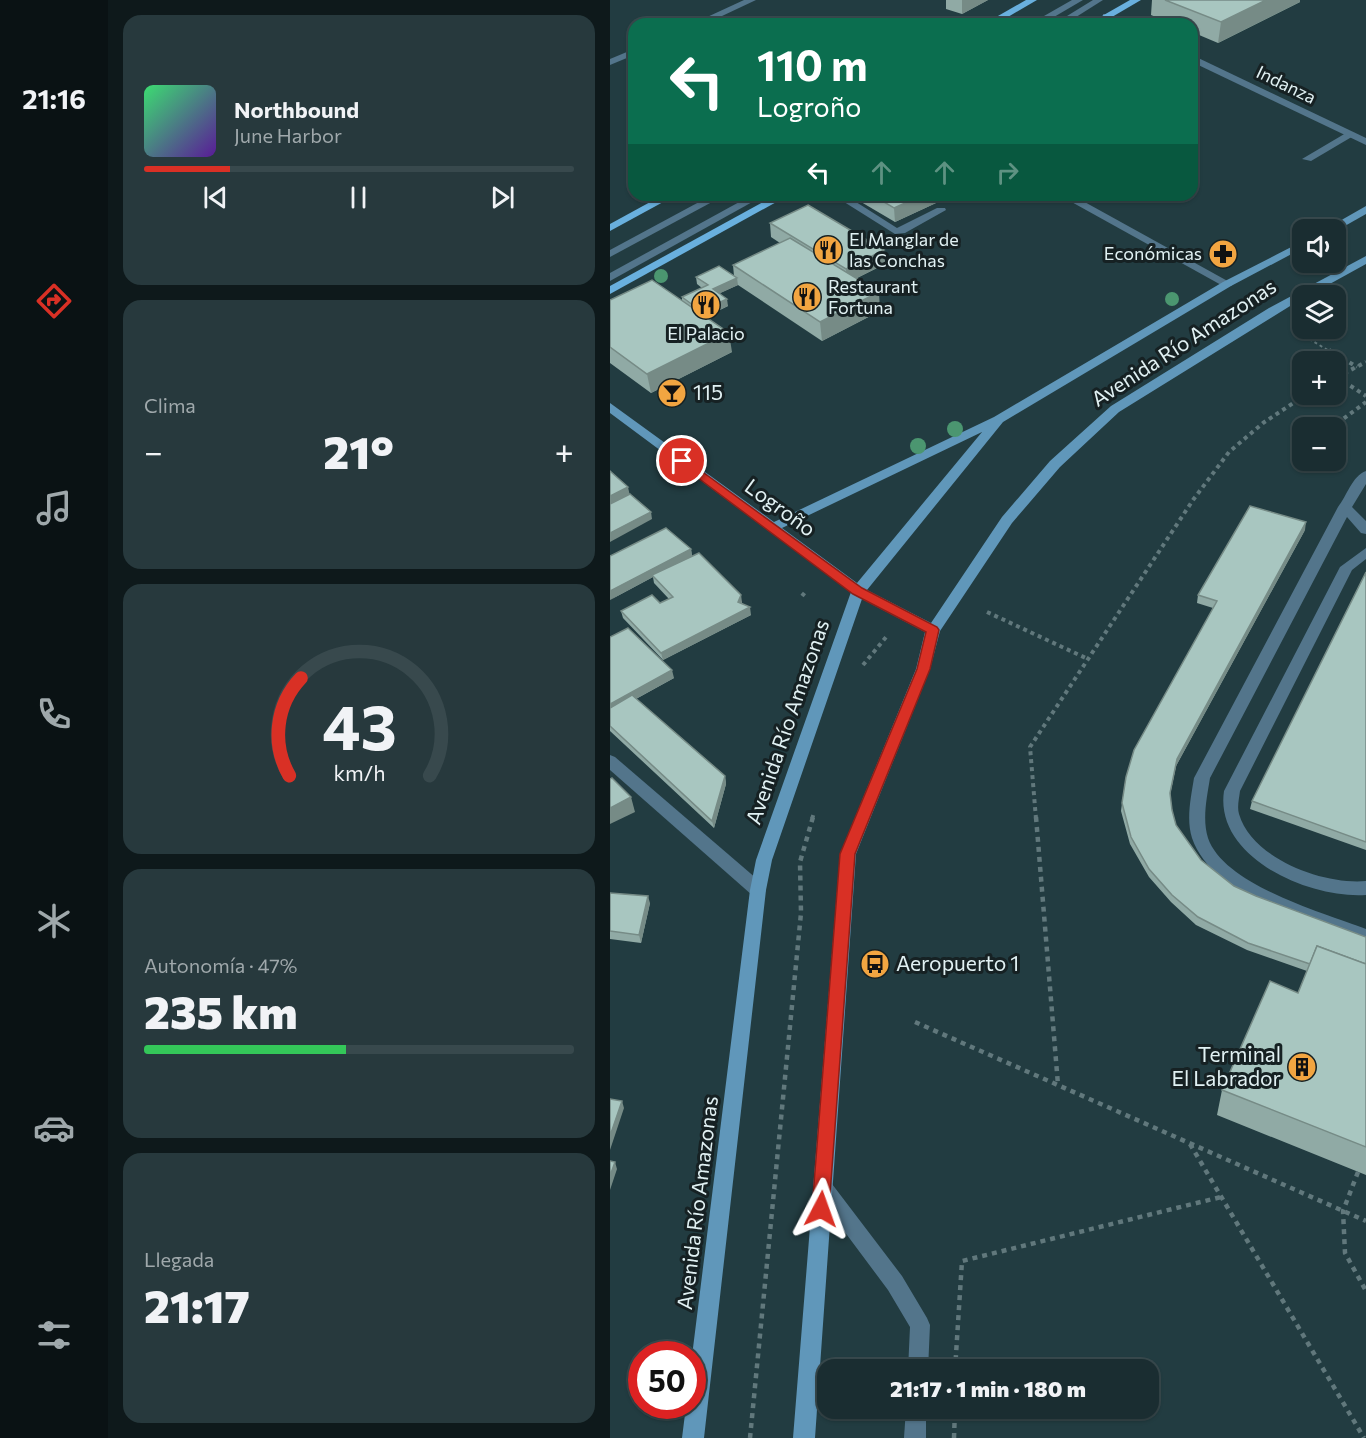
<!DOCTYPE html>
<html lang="es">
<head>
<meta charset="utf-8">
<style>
	:root { --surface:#1a2d31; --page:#27393d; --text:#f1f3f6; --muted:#9fa8ab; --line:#38494d; --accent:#d93025 }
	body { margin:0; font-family:Commissioner,sans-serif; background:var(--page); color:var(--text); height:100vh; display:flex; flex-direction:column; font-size:22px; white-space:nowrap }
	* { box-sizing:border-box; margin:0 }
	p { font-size:20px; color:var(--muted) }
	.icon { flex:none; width:33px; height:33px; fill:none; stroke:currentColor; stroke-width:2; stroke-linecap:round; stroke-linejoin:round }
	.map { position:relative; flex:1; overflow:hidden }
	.side { display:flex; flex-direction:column; gap:15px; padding:15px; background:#0e191b; width:502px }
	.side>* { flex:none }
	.banner { position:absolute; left:18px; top:18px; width:570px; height:183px; border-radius:18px; box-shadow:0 2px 4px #0004,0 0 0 2px var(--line); background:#0b6e4f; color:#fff; overflow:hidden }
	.fabs { position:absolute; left:682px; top:219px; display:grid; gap:12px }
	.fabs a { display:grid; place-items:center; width:54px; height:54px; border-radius:12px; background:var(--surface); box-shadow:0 2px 4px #0004,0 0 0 2px var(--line); font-size:30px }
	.speed { position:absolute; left:18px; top:1341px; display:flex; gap:12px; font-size:30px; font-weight:700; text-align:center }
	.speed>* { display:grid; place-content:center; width:78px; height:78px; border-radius:50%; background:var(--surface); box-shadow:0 2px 4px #0004,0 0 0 2px var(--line); line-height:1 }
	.speed .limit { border:9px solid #d22; background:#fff; color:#111 }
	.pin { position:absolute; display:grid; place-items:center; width:51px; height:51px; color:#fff; margin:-26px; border:3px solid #fff; border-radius:50%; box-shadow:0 2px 6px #0007 }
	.me { position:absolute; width:66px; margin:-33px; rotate:4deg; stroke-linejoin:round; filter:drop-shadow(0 0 4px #0008) }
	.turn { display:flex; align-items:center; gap:21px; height:126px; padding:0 30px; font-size:27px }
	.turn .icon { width:78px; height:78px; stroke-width:2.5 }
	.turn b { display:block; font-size:42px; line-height:51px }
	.lanes { display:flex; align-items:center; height:57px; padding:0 30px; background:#0003; justify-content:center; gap:30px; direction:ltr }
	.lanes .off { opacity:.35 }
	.big { font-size:45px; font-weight:800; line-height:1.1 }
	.side .widget { flex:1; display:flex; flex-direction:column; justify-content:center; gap:9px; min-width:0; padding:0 21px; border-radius:18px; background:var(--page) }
	.side .dial { align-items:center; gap:0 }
	.dial svg { height:156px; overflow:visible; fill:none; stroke:var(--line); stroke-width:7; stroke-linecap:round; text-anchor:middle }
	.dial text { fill:var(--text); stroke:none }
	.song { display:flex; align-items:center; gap:18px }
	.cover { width:72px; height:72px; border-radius:9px; background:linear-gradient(135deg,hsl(140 70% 55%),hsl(270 70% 35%)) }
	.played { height:6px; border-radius:3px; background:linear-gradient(90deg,var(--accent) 20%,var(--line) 20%) }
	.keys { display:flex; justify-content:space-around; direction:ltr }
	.heat { display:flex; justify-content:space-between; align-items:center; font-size:33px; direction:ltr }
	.charge { height:9px; border-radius:4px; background:linear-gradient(90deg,#34c759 47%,var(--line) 0) }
	.trip { position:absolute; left:207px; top:1359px; width:342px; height:60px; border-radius:18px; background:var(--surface); box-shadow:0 2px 4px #0004,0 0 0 2px var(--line); font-weight:800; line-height:60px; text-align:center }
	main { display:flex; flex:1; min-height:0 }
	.dock { display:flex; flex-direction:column; width:108px; justify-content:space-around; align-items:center; background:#0a1214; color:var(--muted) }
	.dock .icon { width:42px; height:42px }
	.dock .active { color:var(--accent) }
	.dock b { font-size:27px; color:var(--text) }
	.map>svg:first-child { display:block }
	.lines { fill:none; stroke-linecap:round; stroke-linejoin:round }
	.path-far2 { stroke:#61787c; stroke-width:2; stroke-dasharray:3 3; stroke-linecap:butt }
	.path-far1 { stroke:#61787c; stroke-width:4; stroke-dasharray:4 4; stroke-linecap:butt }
	.path { stroke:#61787c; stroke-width:4.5; stroke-dasharray:5 5; stroke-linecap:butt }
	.lane { fill:#53758b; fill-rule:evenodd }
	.street { fill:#53758b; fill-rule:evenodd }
	.secondary { fill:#6097ba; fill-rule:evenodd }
	.primary { fill:#69b0de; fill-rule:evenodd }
	.tree { fill:#4b9670 }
	.wall { fill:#90aaa5 }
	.shaded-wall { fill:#768b86 }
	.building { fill:#a8c6c0; stroke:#768b86; stroke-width:1.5 }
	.route { fill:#d93025; stroke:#8d1f18; stroke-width:1.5 }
	.labels { text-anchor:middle; stroke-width:6; stroke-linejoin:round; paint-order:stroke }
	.far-street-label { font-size:18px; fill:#e1f1f3; stroke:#162123 }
	.far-poi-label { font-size:18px; fill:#e1f1f3; stroke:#162123; text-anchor:start }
	.street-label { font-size:21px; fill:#e1f1f3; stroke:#162123 }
	.poi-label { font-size:21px; fill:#e1f1f3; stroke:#162123; text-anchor:start }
</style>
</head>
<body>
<main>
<nav class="dock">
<b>21:16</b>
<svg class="icon active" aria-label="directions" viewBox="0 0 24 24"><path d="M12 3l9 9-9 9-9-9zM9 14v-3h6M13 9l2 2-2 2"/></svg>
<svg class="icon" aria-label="music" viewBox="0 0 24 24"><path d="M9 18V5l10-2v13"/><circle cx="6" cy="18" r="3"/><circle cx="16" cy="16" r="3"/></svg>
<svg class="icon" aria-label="phone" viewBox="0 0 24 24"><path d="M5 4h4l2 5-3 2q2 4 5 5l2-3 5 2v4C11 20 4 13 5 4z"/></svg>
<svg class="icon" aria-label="climate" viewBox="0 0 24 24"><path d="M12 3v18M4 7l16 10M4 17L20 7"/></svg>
<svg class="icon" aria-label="car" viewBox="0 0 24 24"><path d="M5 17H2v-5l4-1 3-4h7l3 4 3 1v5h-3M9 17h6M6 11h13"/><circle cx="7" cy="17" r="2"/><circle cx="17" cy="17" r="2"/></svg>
<svg class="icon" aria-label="filters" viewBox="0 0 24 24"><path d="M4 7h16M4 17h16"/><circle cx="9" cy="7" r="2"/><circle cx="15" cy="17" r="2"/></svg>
</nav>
<section class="side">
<div class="widget">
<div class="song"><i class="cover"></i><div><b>Northbound</b><p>June Harbor</p></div></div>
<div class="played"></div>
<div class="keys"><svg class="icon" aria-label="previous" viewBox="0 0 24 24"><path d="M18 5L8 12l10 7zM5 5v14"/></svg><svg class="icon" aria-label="pause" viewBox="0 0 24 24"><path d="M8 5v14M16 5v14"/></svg><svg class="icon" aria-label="next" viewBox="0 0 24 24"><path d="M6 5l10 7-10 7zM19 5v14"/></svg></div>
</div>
<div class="widget"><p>Clima</p>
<div class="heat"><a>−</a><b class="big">21°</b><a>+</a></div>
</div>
<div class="widget dial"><svg viewBox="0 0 100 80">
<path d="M14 69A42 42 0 1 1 86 69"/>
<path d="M14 69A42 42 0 0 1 20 19" stroke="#d93025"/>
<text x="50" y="56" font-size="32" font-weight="700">43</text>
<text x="50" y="72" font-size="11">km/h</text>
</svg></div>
<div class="widget"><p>Autonomía · 47%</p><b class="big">235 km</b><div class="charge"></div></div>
<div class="widget"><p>Llegada</p><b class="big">21:17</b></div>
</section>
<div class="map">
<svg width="756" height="1438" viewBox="0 0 756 1438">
	<rect width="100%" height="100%" fill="#223c41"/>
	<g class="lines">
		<path class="path-far2" d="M689,333L721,352"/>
		<g class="path-far1">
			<path d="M719,350L747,367"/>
			<path d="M727,377L756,396"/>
			<path d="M727,377L756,362"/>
			<path d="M721,428L756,402"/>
			<path d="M192,596L196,591"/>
			<path d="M377,612L478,659"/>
			<path d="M253,665L277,636"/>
			<path d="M202,819L204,813"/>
			<path d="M426,819L420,747L583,500L619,452L653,423L697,394"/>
		</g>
		<g class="path">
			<path d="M426,817L448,1085"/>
			<path d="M305,1022L756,1221"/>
			<path d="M580,1144L754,1438"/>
			<path d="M748,1172L733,1211L735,1253L756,1291"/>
			<path d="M345,1370L352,1261L611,1197"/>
			<path d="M140,1438L191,913L190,862L203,817"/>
			<path d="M344,1438L345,1408"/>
		</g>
		<g class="lane">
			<path d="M462,0H473L432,24H420Z"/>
			<path d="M483,0H493L455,24H444Z"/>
			<path d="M736,133L745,135L701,161L692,159Z"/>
			<path d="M102,195H115L0,257V250Z"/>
			<path d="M142,195H155L0,281V273Z"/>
			<path d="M223,195H235L287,228L327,208H335L336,210L295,233L285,234Z"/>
			<path d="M756,471V484L742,507L756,521V534L751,533L737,517L600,778C597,797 592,819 598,838C614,885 713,913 756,929V943C703,925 602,897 582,838C576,819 581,797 584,778L728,507C737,496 742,476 756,471Z"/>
			<path d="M756,548V559L742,570L630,791C629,799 627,807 629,814C642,859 714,885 756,881V895C700,899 604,858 614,791L730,567Z"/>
			<path d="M212,1177L219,1180L292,1276L317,1318L320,1325L318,1370H298L300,1327L278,1290L205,1192L203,1186L205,1180Z"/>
			<path d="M296,1408H316V1438H294Z"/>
		</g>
		<g class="street">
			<path d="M134,0H146L95,24H82Z"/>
			<path d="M493,14H499L517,24H505L493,18Z"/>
			<path d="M24,49V55L0,65V59Z"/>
			<path d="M582,55L756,138V145L582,62Z"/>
			<path d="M449,195H462L623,284L621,286H613Z"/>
			<path d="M0,755L5,757L154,885L156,890L154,895L148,897L142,895L0,770Z"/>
		</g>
		<g class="secondary">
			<path d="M756,206V214L726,231L714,230Z"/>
			<path d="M693,241V248L621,286L393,422L257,590L321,623L392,517L440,461L501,406L659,308L756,256V264L698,296H693V298L509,412L450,467L402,523L330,631L320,669L246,854L205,1438H183L230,854L306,669L315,632L252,599L162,860L156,890L94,1438H72L76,1406H82V1356L140,890L146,860L241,592L0,413V403L164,522L384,417L613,282ZM372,432L247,583L172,528Z"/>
		</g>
		<g class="primary">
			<path d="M416,0H427L386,24H374Z"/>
			<path d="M520,0H531L490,24H478Z"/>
			<path d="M53,195H66L0,231V224Z"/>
			<path d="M166,195H179L0,294V286Z"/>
		</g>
	</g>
	<g class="tree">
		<circle cx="51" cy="276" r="7"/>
		<circle cx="562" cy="299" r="7"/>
		<circle cx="345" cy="429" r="8"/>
		<circle cx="308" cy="446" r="8"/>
	</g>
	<g class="wall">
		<path d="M336,0H378L352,14L336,9Z"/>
		<path d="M542,0H690V2L608,43L582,32V24H562L541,15Z"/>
		<path d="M246,195H327L326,196V203L285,222L246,199Z"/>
		<path d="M160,223L274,250L275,264L247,278L270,311L212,341L128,285L110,293L118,306L96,317L122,352L41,393L0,363V300H72V297L92,288L87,284L86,277L124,276L123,265L170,243L161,237Z"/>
		<path d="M695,530L566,766L560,795L562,810L566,825L591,860L624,886L646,896L756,937V1175L607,1115L612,1090L688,993L697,971L637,950L586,925L561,902L539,877L520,844L511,811L512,803L603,608L587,603L588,595Z"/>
		<path d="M81,549L82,556L132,602V603L141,615L53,660L13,618L11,611L50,603L59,599L44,583L43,577L0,600Z"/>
		<path d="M756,572V850L640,809L642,801Z"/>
		<path d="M0,637L64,678L26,699L115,776L116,784L104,828L0,731Z"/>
		<path d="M0,893L40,903L31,943L0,939Z"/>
	</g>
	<g class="shaded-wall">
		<path d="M352,0H378L352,14Z"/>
		<path d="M656,0H690V2L608,43L611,22Z"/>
		<path d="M313,195H327L326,196V203L285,222L284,208Z"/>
		<path d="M274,250L275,264L237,283L236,269Z"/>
		<path d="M127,278L128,285L104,296L103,289Z"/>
		<path d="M269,292L270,311L212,341L210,322Z"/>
		<path d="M117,299L118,306L92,318L91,311Z"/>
		<path d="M119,333L122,352L41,393L37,374Z"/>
		<path d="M18,487L21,501L0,511V496Z"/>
		<path d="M41,512L42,519L0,542V533Z"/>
		<path d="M696,522L695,530L566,766L559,800L567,759Z"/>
		<path d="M81,549L82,557L42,575L43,577L0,600V591Z"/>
		<path d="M131,595L132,602L129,609L128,602Z"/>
		<path d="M140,607L141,615L53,660L51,653Z"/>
		<path d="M62,670L64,678L0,713V704Z"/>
		<path d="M115,776L116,784L104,828L102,821Z"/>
		<path d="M21,797L25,812L0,824V808Z"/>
		<path d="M38,896L40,903L31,943L29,935Z"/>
		<path d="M12,1101L14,1108L0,1150V1136Z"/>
		<path d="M5,1162L7,1169L0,1190V1176Z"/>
	</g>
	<g class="building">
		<path d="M555,0H656L611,22Z"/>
		<path d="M262,195H313L284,208Z"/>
		<path d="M198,205L274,250L236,269L160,223Z"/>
		<path d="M180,238L269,292L210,322L123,265Z"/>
		<path d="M109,266L127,278L103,289L117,299L91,311L72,297L98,285L86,277Z"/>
		<path d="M42,280L119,333L37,374L0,347V300Z"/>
		<path d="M0,471L18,487L0,496Z"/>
		<path d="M20,494L41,512L0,533V504Z"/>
		<path d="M640,506L696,522L567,759L560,793L562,810L566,825L591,860L624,886L646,896L756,937V964L707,946L700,964L638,943L588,917L562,895L539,869L521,837L512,803L516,777L524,750L607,601L588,595Z"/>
		<path d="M56,528L81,549L0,591V556Z"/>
		<path d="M89,553L131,595L128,602L140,607L51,653L11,611L42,595L50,603L63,597L42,575Z"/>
		<path d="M756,572V842L642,801Z"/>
		<path d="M18,628L62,670L0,704V637Z"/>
		<path d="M22,695L115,776L102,821L0,726V708Z"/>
		<path d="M2,778L21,797L0,808V779Z"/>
		<path d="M0,893L38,896L29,935L0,931Z"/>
		<path d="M707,946L756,964V1147L612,1090L660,981L688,993Z"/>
		<path d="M0,1099L12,1101L0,1136Z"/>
		<path d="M0,1161L5,1162L0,1176Z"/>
	</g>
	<path class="route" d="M72,457L252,588L327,627L329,630L320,669L245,854L219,1209L217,1214L211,1217L205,1214L202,1209L230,854L307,669L316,632L243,594L68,463L66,461Z"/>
	<defs>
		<g id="restaurant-disc" transform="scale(1.5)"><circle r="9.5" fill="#f2a541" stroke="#162123"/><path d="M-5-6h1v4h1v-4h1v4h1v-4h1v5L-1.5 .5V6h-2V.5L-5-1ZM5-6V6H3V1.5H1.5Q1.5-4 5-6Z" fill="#111"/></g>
		<g id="pharmacy-disc" transform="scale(1.5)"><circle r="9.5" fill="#f2a541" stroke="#162123"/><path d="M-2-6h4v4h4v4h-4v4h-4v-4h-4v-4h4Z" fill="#111"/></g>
		<g id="bar-disc" transform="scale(1.5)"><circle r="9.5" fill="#f2a541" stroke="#162123"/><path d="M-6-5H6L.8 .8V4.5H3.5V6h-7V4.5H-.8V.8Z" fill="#111"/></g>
		<g id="bus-disc" transform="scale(1.5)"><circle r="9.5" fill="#f2a541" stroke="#162123"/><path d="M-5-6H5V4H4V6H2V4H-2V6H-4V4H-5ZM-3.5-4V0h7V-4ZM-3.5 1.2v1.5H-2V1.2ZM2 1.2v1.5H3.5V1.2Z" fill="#111"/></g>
		<g id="building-disc" transform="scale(1.5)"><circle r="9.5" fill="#f2a541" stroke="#162123"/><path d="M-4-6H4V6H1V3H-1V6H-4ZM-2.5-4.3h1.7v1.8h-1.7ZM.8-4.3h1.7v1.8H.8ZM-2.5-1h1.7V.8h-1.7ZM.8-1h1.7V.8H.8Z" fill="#111"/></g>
	</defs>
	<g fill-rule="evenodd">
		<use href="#restaurant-disc" x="218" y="250"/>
		<use href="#pharmacy-disc" x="613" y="254"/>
		<use href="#restaurant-disc" x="197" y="297"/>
		<use href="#restaurant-disc" x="96" y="305"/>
		<use href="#bar-disc" x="62" y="393"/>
		<use href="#bus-disc" x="265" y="964"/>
		<use href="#building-disc" x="692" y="1067"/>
	</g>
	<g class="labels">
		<g class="far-street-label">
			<text transform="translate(676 85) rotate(26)" y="6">Indanza</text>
		</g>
		<g class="far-poi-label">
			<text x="239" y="246">El Manglar de<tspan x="239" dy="21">las Conchas</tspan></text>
			<text x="592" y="260" text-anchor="end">Económicas</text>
			<text x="218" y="293">Restaurant<tspan x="218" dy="21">Fortuna</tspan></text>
			<text x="96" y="340" text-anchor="middle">El Palacio</text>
		</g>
		<g class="street-label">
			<text transform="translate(574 343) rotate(-33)" y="7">Avenida Río Amazonas</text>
			<text transform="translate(170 508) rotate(36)" y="7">Logroño</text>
			<text transform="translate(178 722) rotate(-71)" y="7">Avenida Río Amazonas</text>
			<text transform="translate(88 1203) rotate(-83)" y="7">Avenida Río Amazonas</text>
		</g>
		<g class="poi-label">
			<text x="83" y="400">115</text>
			<text x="286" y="971">Aeropuerto 1</text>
			<text x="671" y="1062" text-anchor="end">Terminal<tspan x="671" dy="24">El Labrador</tspan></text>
		</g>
	</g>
</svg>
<div class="fabs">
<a><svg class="icon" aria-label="sound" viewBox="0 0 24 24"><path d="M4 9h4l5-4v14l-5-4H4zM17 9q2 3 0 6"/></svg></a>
<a><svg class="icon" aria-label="layers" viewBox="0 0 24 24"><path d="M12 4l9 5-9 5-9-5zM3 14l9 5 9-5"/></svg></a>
<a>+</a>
<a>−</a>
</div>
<div class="speed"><div class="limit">50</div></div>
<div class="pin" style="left:72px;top:461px;background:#d93025"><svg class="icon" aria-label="arrive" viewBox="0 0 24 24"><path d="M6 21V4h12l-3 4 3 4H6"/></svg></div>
<svg class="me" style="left:211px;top:1209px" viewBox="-20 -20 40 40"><path d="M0-17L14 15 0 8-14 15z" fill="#d93025" stroke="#fff" stroke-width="4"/></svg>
<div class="trip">21:17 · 1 min · 180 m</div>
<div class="banner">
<div class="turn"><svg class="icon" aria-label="left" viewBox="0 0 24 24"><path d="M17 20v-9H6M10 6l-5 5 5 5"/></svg><div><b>110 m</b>Logroño</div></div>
<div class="lanes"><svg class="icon" aria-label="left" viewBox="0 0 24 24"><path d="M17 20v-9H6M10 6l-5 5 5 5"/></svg><svg class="icon off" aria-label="ahead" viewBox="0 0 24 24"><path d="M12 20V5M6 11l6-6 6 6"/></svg><svg class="icon off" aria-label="ahead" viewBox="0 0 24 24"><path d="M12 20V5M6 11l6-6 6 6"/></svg><svg class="icon off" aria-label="right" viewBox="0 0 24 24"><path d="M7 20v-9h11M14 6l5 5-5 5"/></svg></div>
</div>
</div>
</main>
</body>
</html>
